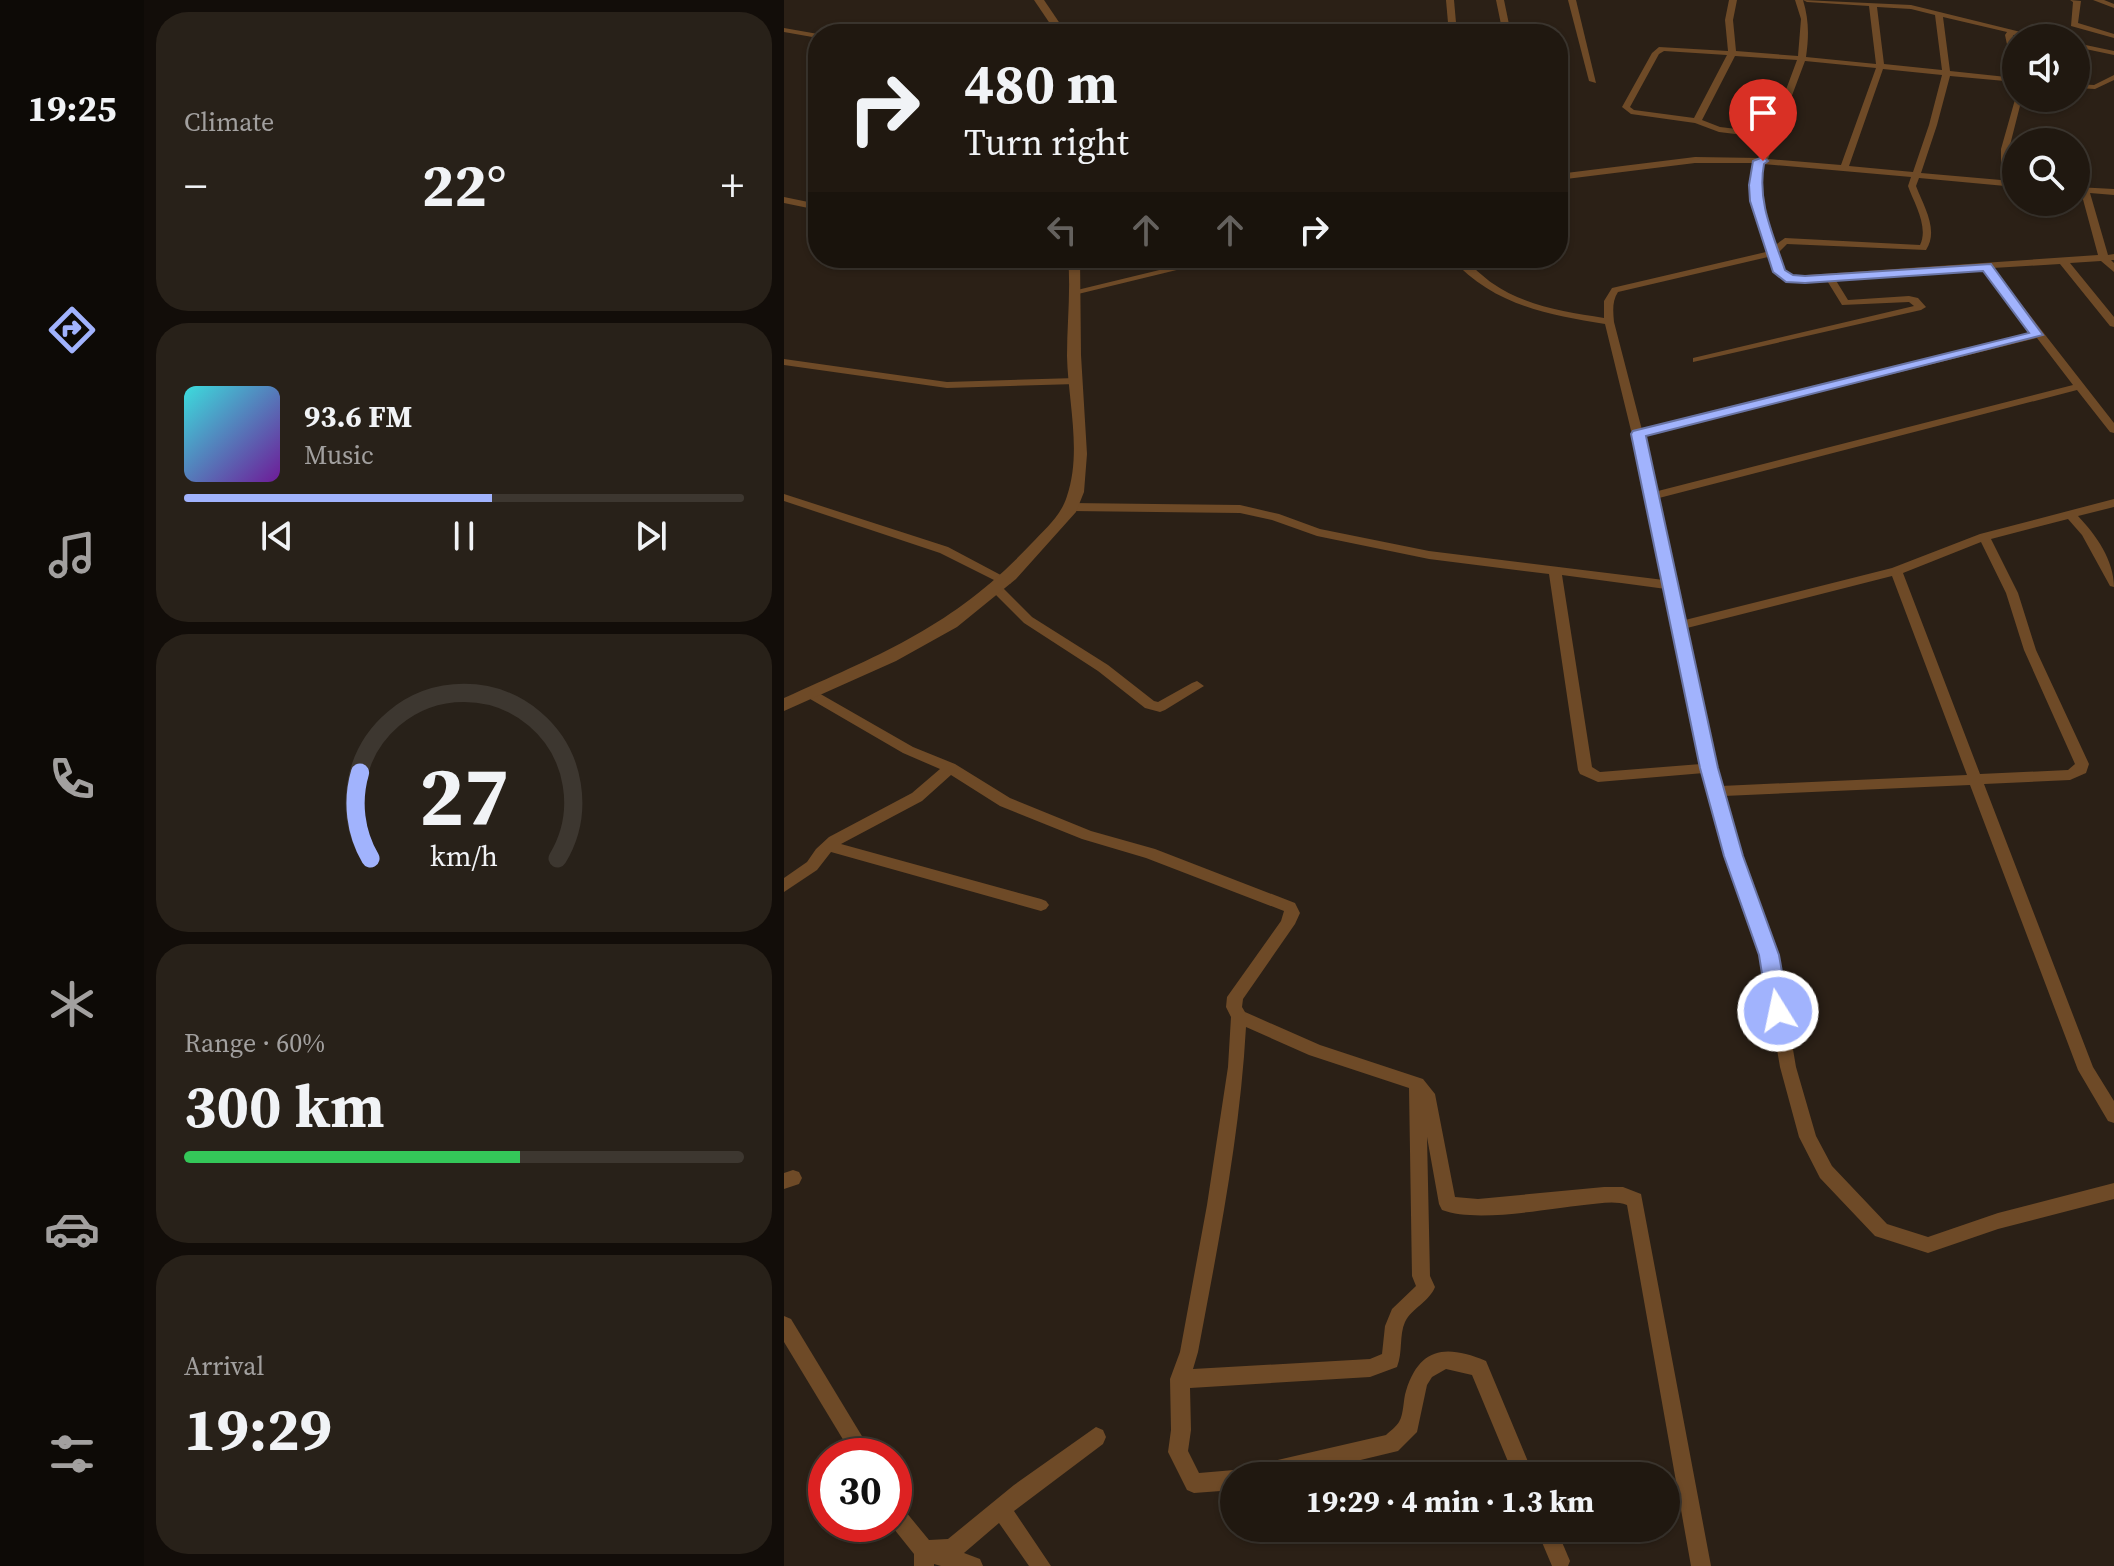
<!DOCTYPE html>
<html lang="en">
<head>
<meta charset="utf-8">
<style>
	:root { --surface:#201810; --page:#282119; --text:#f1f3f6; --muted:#a2a09f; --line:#3d3730; --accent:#a1b3fd }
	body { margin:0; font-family:"Source Serif 4",serif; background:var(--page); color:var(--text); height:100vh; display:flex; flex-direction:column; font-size:30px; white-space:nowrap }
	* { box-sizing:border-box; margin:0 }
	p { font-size:26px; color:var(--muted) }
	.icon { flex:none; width:44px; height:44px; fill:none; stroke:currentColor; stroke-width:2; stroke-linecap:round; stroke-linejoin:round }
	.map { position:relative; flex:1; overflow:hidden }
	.sheet { display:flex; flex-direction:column; gap:12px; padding:12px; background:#120d09; width:640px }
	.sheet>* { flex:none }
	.top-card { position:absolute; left:24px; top:24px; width:760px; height:244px; border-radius:32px; box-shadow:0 2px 6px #0004,0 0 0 2px var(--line); background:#201810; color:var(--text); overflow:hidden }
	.fabs { position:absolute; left:1218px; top:24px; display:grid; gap:16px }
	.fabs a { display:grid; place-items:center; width:88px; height:88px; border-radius:50%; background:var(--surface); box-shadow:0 2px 6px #0004,0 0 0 2px var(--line); font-size:40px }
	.speed { position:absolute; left:24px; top:1438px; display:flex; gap:16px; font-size:40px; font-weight:700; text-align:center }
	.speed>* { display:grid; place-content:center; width:104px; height:104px; border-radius:50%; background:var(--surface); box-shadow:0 2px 6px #0004,0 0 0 2px var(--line); line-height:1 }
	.speed .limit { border:12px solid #d22; background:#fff; color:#111 }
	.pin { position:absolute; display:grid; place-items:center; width:68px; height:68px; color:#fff; margin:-82px -34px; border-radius:50% 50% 50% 0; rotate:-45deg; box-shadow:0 0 8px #0007 }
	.pin .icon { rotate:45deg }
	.me { position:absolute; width:88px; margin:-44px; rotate:350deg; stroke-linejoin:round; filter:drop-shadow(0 0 6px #0008) }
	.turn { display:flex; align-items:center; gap:28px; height:168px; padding:0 24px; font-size:36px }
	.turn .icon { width:104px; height:104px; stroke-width:2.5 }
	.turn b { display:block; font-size:56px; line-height:68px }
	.lanes { display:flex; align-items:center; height:76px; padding:0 24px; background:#0003; justify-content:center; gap:40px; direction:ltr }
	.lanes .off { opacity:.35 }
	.big { font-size:60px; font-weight:700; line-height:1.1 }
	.sheet .card { flex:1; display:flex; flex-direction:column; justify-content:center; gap:12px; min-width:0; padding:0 28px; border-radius:32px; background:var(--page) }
	.sheet .dial { align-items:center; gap:0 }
	.dial svg { height:208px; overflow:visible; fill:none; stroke:var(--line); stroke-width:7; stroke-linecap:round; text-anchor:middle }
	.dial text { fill:var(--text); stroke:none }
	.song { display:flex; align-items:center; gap:24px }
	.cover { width:96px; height:96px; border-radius:12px; background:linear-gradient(135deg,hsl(180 70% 55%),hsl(280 70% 35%)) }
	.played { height:8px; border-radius:4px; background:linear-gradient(90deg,var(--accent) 55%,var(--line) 55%) }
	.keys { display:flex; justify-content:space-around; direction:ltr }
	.heat { display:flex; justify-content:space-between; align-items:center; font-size:44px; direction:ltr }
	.charge { height:12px; border-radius:6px; background:linear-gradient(90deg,#34c759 60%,var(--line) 0) }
	.trip { position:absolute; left:436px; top:1462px; width:460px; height:80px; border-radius:40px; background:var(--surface); box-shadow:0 2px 6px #0004,0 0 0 2px var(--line); font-weight:700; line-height:80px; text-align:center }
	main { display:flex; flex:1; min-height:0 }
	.menu { display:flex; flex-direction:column; width:144px; justify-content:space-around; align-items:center; background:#0d0a06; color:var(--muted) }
	.menu .icon { width:56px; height:56px }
	.menu .on { color:var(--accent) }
	.menu b { font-size:36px; color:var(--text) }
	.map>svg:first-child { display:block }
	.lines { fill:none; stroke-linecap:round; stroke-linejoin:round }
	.minor { fill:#6e4a27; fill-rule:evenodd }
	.tertiary { fill:#6e4a27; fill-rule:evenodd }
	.route { fill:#a1b3fd; stroke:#6974a4; stroke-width:2 }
</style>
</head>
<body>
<main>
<nav class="menu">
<b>19:25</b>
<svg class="icon on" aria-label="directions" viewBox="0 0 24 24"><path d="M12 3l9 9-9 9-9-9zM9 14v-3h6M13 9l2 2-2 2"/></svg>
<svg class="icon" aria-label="music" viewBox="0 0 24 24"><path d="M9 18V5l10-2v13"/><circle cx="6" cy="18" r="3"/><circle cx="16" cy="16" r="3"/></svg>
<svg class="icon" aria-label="phone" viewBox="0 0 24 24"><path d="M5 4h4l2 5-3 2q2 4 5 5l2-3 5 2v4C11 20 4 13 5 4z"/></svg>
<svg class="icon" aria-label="climate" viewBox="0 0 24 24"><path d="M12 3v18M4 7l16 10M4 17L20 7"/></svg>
<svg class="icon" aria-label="car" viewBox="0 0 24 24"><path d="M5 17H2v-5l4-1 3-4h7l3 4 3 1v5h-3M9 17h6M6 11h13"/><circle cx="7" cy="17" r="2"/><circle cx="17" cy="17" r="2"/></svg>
<svg class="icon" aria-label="filters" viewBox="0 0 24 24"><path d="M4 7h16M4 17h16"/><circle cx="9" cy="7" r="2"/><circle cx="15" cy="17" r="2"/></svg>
</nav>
<section class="sheet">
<div class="card"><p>Climate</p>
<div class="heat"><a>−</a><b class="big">22°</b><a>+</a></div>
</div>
<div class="card">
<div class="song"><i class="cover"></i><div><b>93.6 FM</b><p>Music</p></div></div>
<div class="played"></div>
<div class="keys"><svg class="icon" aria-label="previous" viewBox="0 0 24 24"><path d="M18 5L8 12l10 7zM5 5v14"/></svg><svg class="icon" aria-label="pause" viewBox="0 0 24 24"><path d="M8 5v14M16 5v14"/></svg><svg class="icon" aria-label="next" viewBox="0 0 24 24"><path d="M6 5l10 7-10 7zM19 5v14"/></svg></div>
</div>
<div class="card dial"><svg viewBox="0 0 100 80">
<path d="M14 69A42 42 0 1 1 86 69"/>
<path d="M14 69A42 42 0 0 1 10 36" stroke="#a1b3fd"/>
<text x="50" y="56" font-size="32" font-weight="700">27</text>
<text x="50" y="72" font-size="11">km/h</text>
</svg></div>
<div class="card"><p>Range · 60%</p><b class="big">300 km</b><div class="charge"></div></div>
<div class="card"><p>Arrival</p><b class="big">19:29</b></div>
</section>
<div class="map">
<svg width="1330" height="1566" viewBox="0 0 1330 1566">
	<rect width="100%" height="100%" fill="#2b2016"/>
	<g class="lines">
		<g class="minor">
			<path d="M662,0H670L673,34H665Z"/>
			<path d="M712,0H720L727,34H719Z"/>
			<path d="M784,0H792L812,83L805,81Z"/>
			<path d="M945,0H953L949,20L952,51L1014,56L1017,19L1011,0H1019C1025,20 1025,36 1022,57L1092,64L1085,6L1023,2L1019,0L1127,5L1261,38L1229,35L1232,50V70L1228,68L1221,35L1223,32L1159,17L1166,71L1232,78V82L1166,76L1153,125L1137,173L1217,180V149L1232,96V98H1238L1225,149L1226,181H1232V187L1135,178L1132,186C1140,207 1155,230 1142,250L1003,244L993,254L999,270L1008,276L1314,255L1297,192L1292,191V187L1330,189V195L1306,193L1324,255L1330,254V260H1327L1330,263V272L1317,261L1286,263L1330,317V327L1326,326L1276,264L1209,268L1330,423V433L1326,432L1293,390L875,498L901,620L1108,568L1196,534L1330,499V507L1294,516C1312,535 1330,560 1330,587L1326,586L1298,535L1284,519L1207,539L1234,593L1252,650L1305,764L1302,773L1286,780L1200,784L1309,1067L1330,1101V1123L1324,1121L1294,1070L1186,785L940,796L956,856L993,955L1012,1067L1032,1136L1048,1166L1103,1224L1144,1237L1214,1213L1330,1183V1199L1214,1229L1144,1253L1091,1236L1036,1178L1015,1137L996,1067L977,955L942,856L920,773L814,782L796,774L794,770L765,574L645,559L533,536L488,520L456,513L287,511L281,507L287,503L456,505L495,514L536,529L645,551L880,580L863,496L821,324C762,315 708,304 667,258C683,258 695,274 708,283C741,306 781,312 820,318V301L828,288L982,252L970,204V163H911L774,180V174L911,157L976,158L984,138L935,132L911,123L847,114L838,107L868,53L875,47L944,51L941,20ZM1093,7L1127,9L1151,15L1158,70L1100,64ZM880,51L943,55L910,118L850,110L846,107L875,54ZM951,56L1013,60L986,133L936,127L918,120ZM1021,61L1092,68L1057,165L984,159ZM1099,69L1158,75L1145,125L1129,172L1065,166ZM979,164L1127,177L1124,186C1130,203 1145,227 1136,245L1001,238L990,246L979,204ZM984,257C997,289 1013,281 1042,279L1058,305L1125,302L1130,306L909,358V362L1137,310L1142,307L1134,298L1125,296L1064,300L1051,279L1199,269L1249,333L858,430L830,322C829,311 828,301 834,292ZM1253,338L1289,385L874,491L859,436ZM1197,542L1222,593L1240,650L1291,764L1284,770L1196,774L1119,573ZM778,575L882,589L917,764L816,772L808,767ZM1108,576L1183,775L937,786L903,628Z"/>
			<path d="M1286,0L1297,1L1294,23L1330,34V38L1287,26L1289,2Z"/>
			<path d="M1309,0H1320L1330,4V8Z"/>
			<path d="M0,28L34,34H35L34,38L0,32Z"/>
			<path d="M1292,43L1330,51V55L1292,47Z"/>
			<path d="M1330,75V80L1311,89L1292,88V84L1310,85Z"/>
			<path d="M0,197L34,204V210L0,203Z"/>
			<path d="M425,258H442L294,294L289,291Z"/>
			<path d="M0,359L163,382L292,378L297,381L292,384L163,388L0,365Z"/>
			<path d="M0,494L164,547L228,581L226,584H218L156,553L0,501Z"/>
			<path d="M213,585L217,586L248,617L324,665L370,701L374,702L408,683L413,681L420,686L381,710L376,712L361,708L314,671L240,623L209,592L207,589L209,586Z"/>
			<path d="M26,688L129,747L171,764L226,798L307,831L371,849L511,903L516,913L511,924L459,999L458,1007L461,1012L536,1045L639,1079L651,1094L671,1197L694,1199L820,1187H839L857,1194L927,1566H907L843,1205C830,1200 814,1204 800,1205C762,1209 692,1223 658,1210L655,1204L643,1137L646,1276L651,1287C645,1302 628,1308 621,1322C615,1335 619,1352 613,1367L586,1377L406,1388L407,1430L404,1451L415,1473L450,1470L458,1474L460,1469L467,1466L602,1435C606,1431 612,1427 615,1422C620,1414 619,1400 622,1391C636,1346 663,1345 702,1361L750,1476H730L688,1375L662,1369L648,1377L643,1385L633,1432L614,1451L510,1476H450V1490L410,1493L403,1490L384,1452L387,1430L386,1379L396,1352L423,1205L444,1067L447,1017L442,1007L443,997L497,921L500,911L362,858L298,839L216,806L167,775L138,801L57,844L257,899L262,901L265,905L262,909L257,911L47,852L33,870L0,892V878L23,862L32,849L45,837L128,793L156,769L119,753L21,696L19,693ZM462,1027L525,1055L625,1088L628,1276L632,1286L608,1309L601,1326L598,1354L586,1359L409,1369L414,1352C434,1245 456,1136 462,1027Z"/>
			<path d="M9,1170L15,1172L18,1178L15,1184L0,1189V1173Z"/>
			<path d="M0,1316L7,1319L90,1456H69L0,1342Z"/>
			<path d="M312,1427L319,1430L322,1437L319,1444L230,1511L267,1566H245L215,1523L180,1553L196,1559L199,1566H157L150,1564V1566H130V1554L106,1524H110V1503L117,1506L145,1540L164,1539L230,1485Z"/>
			<path d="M752,1528H772L786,1561L784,1566H768Z"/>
		</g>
		<g class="tertiary">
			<path d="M250,0H260L283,34H273Z"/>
			<path d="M284,258H296L297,355L303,454L300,492L292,512L232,579L173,627L112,661L0,711V698C99,653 170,626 247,544C261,529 277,516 283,496C298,452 284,401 283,356C283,323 287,291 284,258Z"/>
		</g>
	</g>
	<path class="route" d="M979,157L984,161L980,164C973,202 989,234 1001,270L1009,275L1021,276L1207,264L1259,335L862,436L934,768L959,856L995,955L1005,1011L1002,1017L994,1020L987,1017L984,1011L975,955L940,856L916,768L847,434L849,431L1245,333L1199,271L1021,283L1002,282L989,272L966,201L965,185L969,161Z"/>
</svg>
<div class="fabs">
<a><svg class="icon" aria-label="sound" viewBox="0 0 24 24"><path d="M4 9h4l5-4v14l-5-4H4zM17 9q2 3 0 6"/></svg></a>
<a><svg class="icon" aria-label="search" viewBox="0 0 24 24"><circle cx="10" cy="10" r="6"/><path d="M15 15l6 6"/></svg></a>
</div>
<div class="speed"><div class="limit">30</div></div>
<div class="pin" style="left:979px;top:161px;background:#d93025"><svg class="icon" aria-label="arrive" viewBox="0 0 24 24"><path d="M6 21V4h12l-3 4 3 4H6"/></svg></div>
<svg class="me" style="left:994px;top:1011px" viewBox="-20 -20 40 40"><circle r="17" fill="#a1b3fd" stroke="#fff" stroke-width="3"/><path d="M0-11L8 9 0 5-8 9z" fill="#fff"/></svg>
<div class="trip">19:29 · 4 min · 1.3 km</div>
<div class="top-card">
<div class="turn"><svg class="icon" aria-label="right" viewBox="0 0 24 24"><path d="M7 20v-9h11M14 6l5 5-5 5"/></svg><div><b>480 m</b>Turn right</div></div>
<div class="lanes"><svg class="icon off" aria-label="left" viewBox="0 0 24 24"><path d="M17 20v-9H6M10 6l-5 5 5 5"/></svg><svg class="icon off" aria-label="ahead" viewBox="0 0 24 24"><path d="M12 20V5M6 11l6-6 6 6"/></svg><svg class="icon off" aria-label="ahead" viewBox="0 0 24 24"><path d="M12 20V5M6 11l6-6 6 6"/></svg><svg class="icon" aria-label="right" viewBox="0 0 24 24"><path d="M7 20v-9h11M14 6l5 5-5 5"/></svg></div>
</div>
</div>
</main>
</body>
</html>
